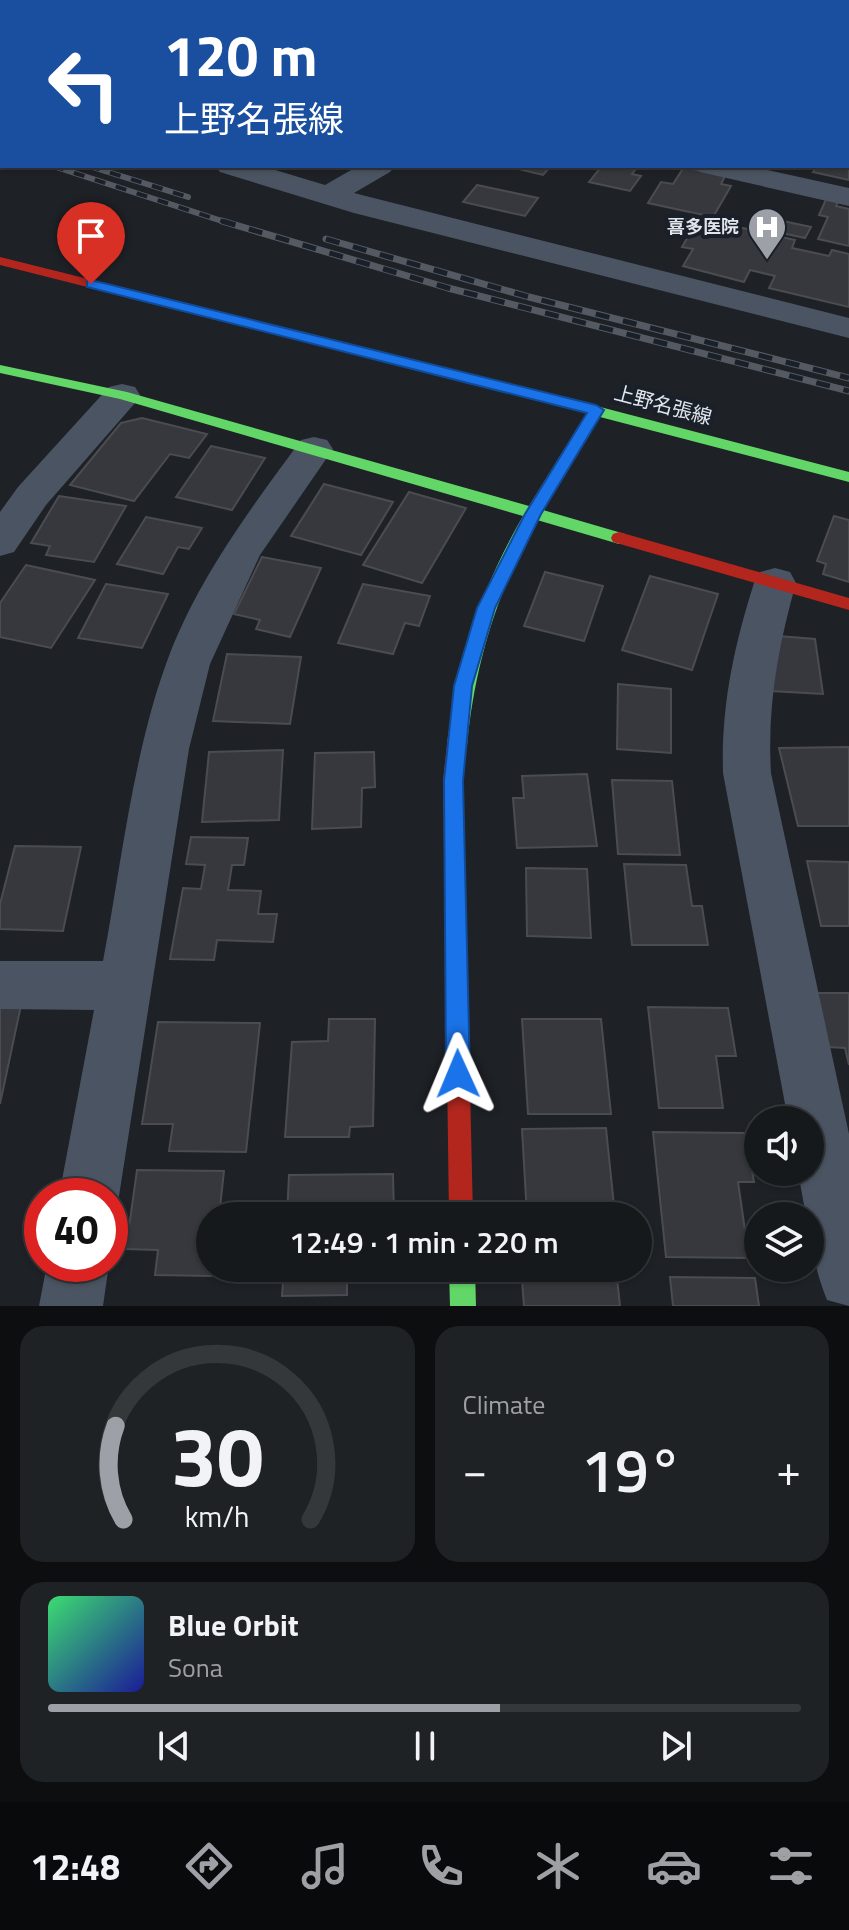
<!DOCTYPE html>
<html lang="en">
<head>
<meta charset="utf-8">
<style>
	:root { --surface:#16191c; --page:#1f2225; --text:#f1f3f6; --muted:#9ea0a3; --line:#35383b; --accent:#9da1a7 }
	body { margin:0; font-family:"Titillium Web","Noto Sans JP",sans-serif; background:var(--page); color:var(--text); height:100vh; display:flex; flex-direction:column; font-size:30px; white-space:nowrap }
	* { box-sizing:border-box; margin:0 }
	p { font-size:26px; color:var(--muted) }
	.icon { flex:none; width:44px; height:44px; fill:none; stroke:currentColor; stroke-width:2; stroke-linecap:round; stroke-linejoin:round }
	.map { position:relative; height:1306px; overflow:hidden }
	.side { display:flex; flex-direction:column; gap:20px; padding:20px; background:#0c0e0f; flex:1 }
	.side>* { flex:none }
	.top-card { position:absolute; left:0px; top:0px; width:850px; height:168px; box-shadow:0 2px 6px #0004,0 0 0 2px var(--line); background:#1a4fa0; color:#fff; overflow:hidden }
	.buttons { position:absolute; left:744px; top:1106px; display:grid; gap:16px }
	.buttons a { display:grid; place-items:center; width:80px; height:80px; border-radius:50%; background:var(--surface); box-shadow:0 2px 6px #0004,0 0 0 2px var(--line); font-size:40px }
	.speed { position:absolute; left:24px; top:1178px; display:flex; gap:16px; font-size:40px; font-weight:700; text-align:center }
	.speed>* { display:grid; place-content:center; width:104px; height:104px; border-radius:50%; background:var(--surface); box-shadow:0 2px 6px #0004,0 0 0 2px var(--line); line-height:1 }
	.speed .limit { border:12px solid #d22; background:#fff; color:#111 }
	.pin { position:absolute; display:grid; place-items:center; width:68px; height:68px; color:#fff; margin:-82px -34px; border-radius:50% 50% 50% 0; rotate:-45deg; box-shadow:0 0 8px #0007 }
	.pin .icon { rotate:45deg }
	.me { position:absolute; width:88px; margin:-44px; rotate:359deg; stroke-linejoin:round; filter:drop-shadow(0 0 6px #0008) }
	.turn { display:flex; align-items:center; gap:28px; height:168px; padding:0 32px; font-size:36px }
	.turn .icon { width:104px; height:104px; stroke-width:2.5 }
	.turn b { display:block; font-size:56px; line-height:68px }
	.big { font-size:60px; font-weight:600; line-height:1.1 }
	.side .widget { flex:1; display:flex; flex-direction:column; justify-content:center; gap:12px; min-width:0; padding:0 28px; border-radius:24px; background:var(--page) }
	.side .dial { align-items:center; gap:0 }
	.dial svg { height:208px; overflow:visible; fill:none; stroke:var(--line); stroke-width:7; stroke-linecap:round; text-anchor:middle }
	.dial text { fill:var(--text); stroke:none }
	.song { display:flex; align-items:center; gap:24px }
	.cover { width:96px; height:96px; border-radius:12px; background:linear-gradient(135deg,hsl(140 70% 55%),hsl(240 70% 35%)) }
	.played { height:8px; border-radius:4px; background:linear-gradient(90deg,var(--accent) 60%,var(--line) 60%) }
	.keys { display:flex; justify-content:space-around; direction:ltr }
	.heat { display:flex; justify-content:space-between; align-items:center; font-size:44px; direction:ltr }
	.side .tiles { flex:1; display:grid; gap:20px; grid-template-columns:1fr 1fr }
	.widget:last-child { grid-column:span 2 }
	.trip { position:absolute; left:196px; top:1202px; width:456px; height:80px; border-radius:40px; background:var(--surface); box-shadow:0 2px 6px #0004,0 0 0 2px var(--line); font-weight:600; line-height:80px; text-align:center }
	.dock { display:flex; height:128px; justify-content:space-around; align-items:center; background:#090a0b; color:var(--muted) }
	.dock .icon { width:56px; height:56px }
	.dock .selected { color:var(--accent) }
	.dock b { font-size:36px; color:var(--text) }
	.map>svg:first-child { display:block }
	.building { fill:#36383d; stroke:#4a4c51; stroke-width:2 }
	.lines { fill:none; stroke-linecap:round; stroke-linejoin:round }
	.street { fill:#4b5462; fill-rule:evenodd }
	.fast { fill:#63d668; fill-rule:evenodd }
	.jam { fill:#b3261e; fill-rule:evenodd }
	.rail-far1-casing { stroke:#555a62; stroke-width:6 }
	.rail-casing { stroke:#555a62; stroke-width:7 }
	.rail-far1 { stroke:#1a202a; stroke-width:4; stroke-dasharray:11; stroke-linecap:butt }
	.rail { stroke:#1a202a; stroke-width:5; stroke-dasharray:14; stroke-linecap:butt }
	.route { fill:#1a73e8; stroke:#114b97; stroke-width:2 }
	.labels { text-anchor:middle; stroke-width:8; stroke-linejoin:round; paint-order:stroke }
	.far-poi-label { font-size:18px; font-weight:bold; fill:#e2e6ec; stroke:#1a202a; text-anchor:end }
	.street-label { font-size:20px; fill:#e2e6ec; stroke:#1a202a }
</style>
</head>
<body>
<div class="map">
<svg width="849" height="1306" viewBox="0 0 849 1306">
	<rect width="100%" height="100%" fill="#1e2126"/>
	<g class="building">
		<path d="M848,144L849,180L813,172L817,166H848Z"/>
		<path d="M506,166H551L543,175Z"/>
		<path d="M598,166H638L632,174L641,176L630,191L589,182L601,167Z"/>
		<path d="M684,167L725,176L721,184L731,186L713,217L648,203L661,182L673,184Z"/>
		<path d="M477,185L538,198L525,216L463,202Z"/>
		<path d="M827,197L839,200L836,206L849,209V246L818,239L828,217L819,215Z"/>
		<path d="M764,217L811,227L805,238L758,228Z"/>
		<path d="M699,218L795,240L792,248L829,256L832,250L849,254V307L769,288L775,276L750,270L744,282L683,266L693,249L682,247Z"/>
		<path d="M142,418L207,434L189,458L170,454L134,501L70,485L121,423Z"/>
		<path d="M211,446L265,458L232,510L176,497Z"/>
		<path d="M324,484L393,502L361,555L291,536Z"/>
		<path d="M409,492L466,508L422,583L363,565Z"/>
		<path d="M59,496L126,506L94,562L46,555L50,546L31,543Z"/>
		<path d="M834,516L849,520V582L823,574L826,564L817,561Z"/>
		<path d="M146,517L202,528L189,549L178,547L163,574L117,564Z"/>
		<path d="M262,557L321,568L290,637L256,629L260,620L234,614Z"/>
		<path d="M26,565L95,580L51,648L0,637V603Z"/>
		<path d="M545,572L603,586L584,641L524,626Z"/>
		<path d="M650,576L718,594L692,670L622,650Z"/>
		<path d="M106,584L168,594L142,648L78,638Z"/>
		<path d="M363,584L430,596L419,626L405,623L393,654L338,643Z"/>
		<path d="M766,635L815,639L823,694L771,691Z"/>
		<path d="M227,654L301,657L290,724L213,721Z"/>
		<path d="M618,684L671,689V753L617,749Z"/>
		<path d="M849,747V826H798L779,748Z"/>
		<path d="M283,750L279,820L202,822L209,752Z"/>
		<path d="M374,752L375,787L362,788L361,827L312,829L315,753Z"/>
		<path d="M587,774L597,846L517,848L513,798H524L522,776Z"/>
		<path d="M612,780L672,781L680,855L618,854Z"/>
		<path d="M191,837L248,838L244,865H232L228,890L261,891L258,914H277L273,942L217,940L214,960L170,959L183,888L201,889L205,865L186,864Z"/>
		<path d="M15,846L81,847L63,931L0,929V904Z"/>
		<path d="M807,861L849,862V926H821Z"/>
		<path d="M624,864L686,865L692,906H702L708,945H632Z"/>
		<path d="M526,868L587,869L591,938L527,936Z"/>
		<path d="M817,993H849V1065L845,1048L828,1047Z"/>
		<path d="M0,996H23L0,1104Z"/>
		<path d="M648,1007L728,1008L736,1056H716L723,1108H659Z"/>
		<path d="M329,1019H375L373,1126L350,1127L349,1137H285L292,1042L328,1041Z"/>
		<path d="M522,1019H601L611,1114H528Z"/>
		<path d="M158,1022L260,1023L246,1152L169,1151L173,1124H142Z"/>
		<path d="M606,1128L615,1216H527L522,1129Z"/>
		<path d="M653,1132L746,1133L754,1182H738L749,1258L666,1257Z"/>
		<path d="M137,1170L224,1171L219,1216H210L212,1276L155,1275L158,1250L126,1249Z"/>
		<path d="M393,1174L394,1216H287L289,1175Z"/>
		<path d="M284,1268H347V1295L282,1296Z"/>
		<path d="M521,1268H616L620,1306H524Z"/>
		<path d="M670,1277L755,1278L759,1306H673Z"/>
	</g>
	<g class="lines">
		<g class="street">
			<path d="M279,0H307L308,2H280Z"/>
			<path d="M2,55V72H0V56Z"/>
			<rect x="848" y="83" width="1" height="16"/>
			<path d="M215,166H262L325,185L358,166H395L390,172L354,193L849,318V338L354,213L220,172Z"/>
			<path d="M695,166H750L849,188V206L700,172Z"/>
			<path d="M122,384L135,387L140,395L135,403L46,505L14,552L0,556V512L18,487L109,387Z"/>
			<path d="M314,437L327,440L333,449L260,555L210,664L189,749L119,1196L110,1217V1196H59L94,1010L0,1009V961H103C121,866 133,755 166,664C196,581 249,511 301,440Z"/>
			<path d="M775,568L790,572L796,583C778,647 767,707 771,773L849,1134V1306L827,1300C816,1273 810,1245 810,1216H806L798,1172H810V1120H788L723,773C721,706 734,646 754,583L760,572Z"/>
			<path d="M47,1264H109L103,1306H39Z"/>
		</g>
		<g class="fast">
			<path d="M0,365L127,392L529,506L587,413L534,399L532,396L539,391L849,472V482L600,417L543,510L625,534L627,538L619,544L537,520C497,592 475,663 467,745L464,750H450L447,745C458,659 480,591 523,516L120,399L0,373Z"/>
			<path d="M449,1268H475L476,1306H450Z"/>
		</g>
		<g class="jam">
			<path d="M0,257L539,391L546,396L539,401L0,265Z"/>
			<path d="M619,532L849,598V610L613,542L611,538L613,534Z"/>
			<path d="M457,737L464,740L467,745L463,781L473,1216H449L443,781L447,745L450,740Z"/>
		</g>
		<g class="rail-far1-casing">
			<g id="rail-far1">
				<path d="M53,166L228,223"/>
				<path d="M89,166L188,197"/>
			</g>
		</g>
		<g class="rail-casing">
			<g id="rail">
				<path d="M222,221L448,288L849,391"/>
				<path d="M326,239L529,297L849,378"/>
			</g>
		</g>
		<use href="#rail-far1" class="rail-far1"/>
		<use href="#rail" class="rail"/>
	</g>
	<path class="route" d="M91,280L596,405L604,410L541,514L495,608L472,686L463,781L470,1074L466,1082L458,1085L450,1082L446,1074L444,781L454,686L477,608L525,514L587,413L87,287V281Z"/>
	<defs>
		<g id="hospital-pin" transform="scale(2)"><path d="M0 17L-7.5 6A9.5 9.5 0 1 1 7.5 6Z" fill="#9da1a7" stroke="#1a202a"/><path d="M-5-5h3v3.5h4V-5h3V5h-3V1.5h-4V5h-3Z" fill="#fff"/></g>
	</defs>
	<g fill-rule="evenodd">
		<use href="#hospital-pin" x="767" y="227"/>
	</g>
	<g class="labels">
		<g class="far-poi-label">
			<text x="739" y="233">喜多医院</text>
		</g>
		<g class="street-label">
			<text transform="translate(663 405) rotate(15)" y="7">上野名張線</text>
		</g>
	</g>
</svg>
<div class="buttons">
<a><svg class="icon" aria-label="sound" viewBox="0 0 24 24"><path d="M4 9h4l5-4v14l-5-4H4zM17 9q2 3 0 6"/></svg></a>
<a><svg class="icon" aria-label="layers" viewBox="0 0 24 24"><path d="M12 4l9 5-9 5-9-5zM3 14l9 5 9-5"/></svg></a>
</div>
<div class="speed"><div class="limit">40</div></div>
<div class="pin" style="left:91px;top:284px;background:#d93025"><svg class="icon" aria-label="arrive" viewBox="0 0 24 24"><path d="M6 21V4h12l-3 4 3 4H6"/></svg></div>
<svg class="me" style="left:458px;top:1074px" viewBox="-20 -20 40 40"><path d="M0-17L14 15 0 8-14 15z" fill="#1a73e8" stroke="#fff" stroke-width="4"/></svg>
<div class="trip">12:49 · 1 min · 220 m</div>
<div class="top-card">
<div class="turn"><svg class="icon" aria-label="left" viewBox="0 0 24 24"><path d="M17 20v-9H6M10 6l-5 5 5 5"/></svg><div><b>120 m</b>上野名張線</div></div>
</div>
</div>
<section class="side">
<div class="tiles">
<div class="widget dial"><svg viewBox="0 0 100 80">
<path d="M14 69A42 42 0 1 1 86 69"/>
<path d="M14 69A42 42 0 0 1 11 33" stroke="#9da1a7"/>
<text x="50" y="56" font-size="32" font-weight="700">30</text>
<text x="50" y="72" font-size="11">km/h</text>
</svg></div>
<div class="widget"><p>Climate</p>
<div class="heat"><a>−</a><b class="big">19°</b><a>+</a></div>
</div>
<div class="widget">
<div class="song"><i class="cover"></i><div><b>Blue Orbit</b><p>Sona</p></div></div>
<div class="played"></div>
<div class="keys"><svg class="icon" aria-label="previous" viewBox="0 0 24 24"><path d="M18 5L8 12l10 7zM5 5v14"/></svg><svg class="icon" aria-label="pause" viewBox="0 0 24 24"><path d="M8 5v14M16 5v14"/></svg><svg class="icon" aria-label="next" viewBox="0 0 24 24"><path d="M6 5l10 7-10 7zM19 5v14"/></svg></div>
</div>
</div>
</section>
<nav class="dock">
<b>12:48</b>
<svg class="icon selected" aria-label="directions" viewBox="0 0 24 24"><path d="M12 3l9 9-9 9-9-9zM9 14v-3h6M13 9l2 2-2 2"/></svg>
<svg class="icon" aria-label="music" viewBox="0 0 24 24"><path d="M9 18V5l10-2v13"/><circle cx="6" cy="18" r="3"/><circle cx="16" cy="16" r="3"/></svg>
<svg class="icon" aria-label="phone" viewBox="0 0 24 24"><path d="M5 4h4l2 5-3 2q2 4 5 5l2-3 5 2v4C11 20 4 13 5 4z"/></svg>
<svg class="icon" aria-label="climate" viewBox="0 0 24 24"><path d="M12 3v18M4 7l16 10M4 17L20 7"/></svg>
<svg class="icon" aria-label="car" viewBox="0 0 24 24"><path d="M5 17H2v-5l4-1 3-4h7l3 4 3 1v5h-3M9 17h6M6 11h13"/><circle cx="7" cy="17" r="2"/><circle cx="17" cy="17" r="2"/></svg>
<svg class="icon" aria-label="filters" viewBox="0 0 24 24"><path d="M4 7h16M4 17h16"/><circle cx="9" cy="7" r="2"/><circle cx="15" cy="17" r="2"/></svg>
</nav>
</body>
</html>
